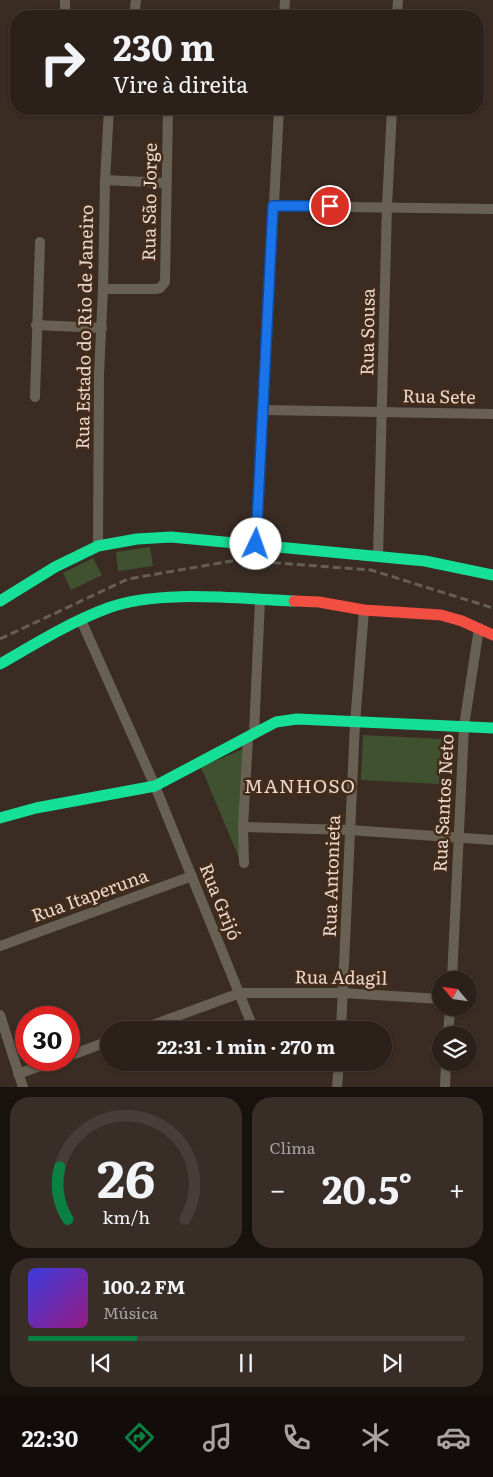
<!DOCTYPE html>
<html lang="pt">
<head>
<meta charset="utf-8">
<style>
	:root { --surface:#2c211a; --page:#382e27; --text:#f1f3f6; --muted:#a6a3a2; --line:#483e39; --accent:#0b8043 }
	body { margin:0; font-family:Literata,serif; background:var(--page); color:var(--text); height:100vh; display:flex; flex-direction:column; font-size:19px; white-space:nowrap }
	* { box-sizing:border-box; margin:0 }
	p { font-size:16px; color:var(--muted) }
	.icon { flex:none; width:28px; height:28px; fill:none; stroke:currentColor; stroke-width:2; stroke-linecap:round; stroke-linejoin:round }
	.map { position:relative; height:1087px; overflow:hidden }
	.sheet { display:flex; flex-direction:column; gap:10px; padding:10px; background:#18120e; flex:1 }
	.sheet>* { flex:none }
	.guide { position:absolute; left:10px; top:10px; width:474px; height:105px; border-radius:20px; box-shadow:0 1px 4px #0004,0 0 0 1px var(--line); background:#2c211a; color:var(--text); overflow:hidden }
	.needle { width:32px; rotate:299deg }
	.fabs { position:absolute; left:432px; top:971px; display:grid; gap:10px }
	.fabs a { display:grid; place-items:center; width:45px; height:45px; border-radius:50%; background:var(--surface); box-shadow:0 1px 4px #0004,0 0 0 1px var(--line); font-size:25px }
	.speed { position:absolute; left:15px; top:1006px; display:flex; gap:10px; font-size:25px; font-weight:700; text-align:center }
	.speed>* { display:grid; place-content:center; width:65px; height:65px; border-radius:50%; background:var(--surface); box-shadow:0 1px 4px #0004,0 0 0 1px var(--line); line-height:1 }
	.speed .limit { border:8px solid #d22; background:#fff; color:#111 }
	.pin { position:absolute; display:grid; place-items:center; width:42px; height:42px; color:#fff; margin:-21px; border:2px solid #fff; border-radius:50%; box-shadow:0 1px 5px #0007 }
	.me { position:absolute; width:55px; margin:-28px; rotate:3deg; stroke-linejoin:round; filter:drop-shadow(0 0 4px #0008) }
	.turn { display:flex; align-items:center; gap:18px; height:105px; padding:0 20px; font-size:22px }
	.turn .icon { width:65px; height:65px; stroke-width:2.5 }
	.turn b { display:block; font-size:35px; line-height:42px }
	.big { font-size:38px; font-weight:700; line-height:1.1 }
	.sheet .card { flex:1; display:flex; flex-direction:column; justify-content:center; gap:8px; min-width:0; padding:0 18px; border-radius:20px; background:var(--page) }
	.sheet .dial { align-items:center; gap:0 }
	.dial svg { height:130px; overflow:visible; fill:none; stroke:var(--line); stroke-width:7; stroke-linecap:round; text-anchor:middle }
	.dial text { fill:var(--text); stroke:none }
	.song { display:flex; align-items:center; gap:15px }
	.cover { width:60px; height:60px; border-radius:8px; background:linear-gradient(135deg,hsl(240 70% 55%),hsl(310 70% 35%)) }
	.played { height:5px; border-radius:2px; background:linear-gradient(90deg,var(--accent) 25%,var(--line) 25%) }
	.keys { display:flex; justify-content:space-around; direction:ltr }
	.heat { display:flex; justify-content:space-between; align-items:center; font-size:28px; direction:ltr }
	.sheet .tiles { flex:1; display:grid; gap:10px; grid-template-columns:1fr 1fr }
	.card:last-child { grid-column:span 2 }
	.trip { position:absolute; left:100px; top:1021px; width:292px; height:50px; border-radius:25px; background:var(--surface); box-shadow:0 1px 4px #0004,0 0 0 1px var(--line); font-weight:700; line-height:50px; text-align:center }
	.menu { display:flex; height:80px; justify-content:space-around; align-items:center; background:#120d0a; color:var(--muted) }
	.menu .icon { width:35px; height:35px }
	.menu .on { color:var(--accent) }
	.menu b { font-size:22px; color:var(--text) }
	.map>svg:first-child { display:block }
	.green { fill:#405130 }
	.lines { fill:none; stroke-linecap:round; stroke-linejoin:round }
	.street { stroke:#686052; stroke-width:10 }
	.fast { stroke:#16e098; stroke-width:11 }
	.jam { stroke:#f24e42; stroke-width:11 }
	.rail { stroke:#665e53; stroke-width:3; stroke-dasharray:8 4; stroke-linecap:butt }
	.route-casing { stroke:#114b97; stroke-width:12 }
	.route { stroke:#1a73e8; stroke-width:9 }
	.labels { text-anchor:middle; stroke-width:5; stroke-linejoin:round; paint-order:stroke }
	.street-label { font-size:18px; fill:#e7d7cc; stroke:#442b19 }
	.neighbourhood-label { font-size:19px; letter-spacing:1px; fill:#e7d7cc; stroke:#442b19 }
</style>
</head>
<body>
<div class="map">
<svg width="493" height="1087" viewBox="0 0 493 1087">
	<rect width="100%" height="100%" fill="#3a2c23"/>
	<g class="green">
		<path d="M150,547L153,566L118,571L116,552Z"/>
		<path d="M93,558L102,575L71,590L63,573Z"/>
		<path d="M363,735L441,739L439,784L361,780Z"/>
		<path d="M243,749L242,865L201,767Z"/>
	</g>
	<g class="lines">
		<g class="street">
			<path d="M65,16V0"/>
			<path d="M134,16L136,0"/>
			<path d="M284,16L285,0"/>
			<path d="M397,16L398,0"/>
			<path d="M105,180L166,183"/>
			<path d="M273,206L493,209"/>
			<path d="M103,289H155L160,288L165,282L168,109"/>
			<path d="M36,325L102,328"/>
			<path d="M35,397L40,242"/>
			<path d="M263,410L493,414"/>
			<path d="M256,544L279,109"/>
			<path d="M98,546L99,374L103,289L105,180L109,109"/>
			<path d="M378,557L387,206L392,109"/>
			<path d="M81,620L155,786L254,1030"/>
			<path d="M254,733L260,600"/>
			<path d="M243,827L349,830L493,840"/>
			<path d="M244,863L243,827L248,738"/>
			<path d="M0,946L192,876"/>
			<path d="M452,980L464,726L479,628"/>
			<path d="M0,1015L23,1087"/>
			<path d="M139,1030L240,993H343L441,999"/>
			<path d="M341,1030L355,723L364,610"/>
			<path d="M448,1035L450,1008"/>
			<path d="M69,1056L109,1041"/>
			<path d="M18,1074L57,1060"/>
			<path d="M337,1087L339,1062"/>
			<path d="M445,1087L446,1062"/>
		</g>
		<g class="fast">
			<path d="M0,601L55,567L98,546L137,539L171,537L425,561L493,575"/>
			<path d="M0,664C35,644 70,622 108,608C159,589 240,599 294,601"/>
			<path d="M0,818L36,808L155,786L276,722L297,719L493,728"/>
		</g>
		<path class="jam" d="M294,601L319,602L364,610L441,615L462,621L493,635"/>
		<path class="rail" d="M0,639L128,579L237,560L371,570L493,608"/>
	</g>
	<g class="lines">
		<g class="route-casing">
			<path id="route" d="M256,544L273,206H330"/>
		</g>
		<use href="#route" class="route"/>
	</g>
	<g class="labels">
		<g class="street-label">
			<text transform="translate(150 202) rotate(-89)" y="6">Rua São Jorge</text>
			<text transform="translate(85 327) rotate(-89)" y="6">Rua Estado do Rio de Janeiro</text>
			<text transform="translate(368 332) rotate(-89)" y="6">Rua Sousa</text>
			<text transform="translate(439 397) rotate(1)" y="6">Rua Sete</text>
			<text transform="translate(444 803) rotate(-87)" y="6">Rua Santos Neto</text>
			<text transform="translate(332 876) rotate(-88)" y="6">Rua Antonieta</text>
			<text transform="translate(90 896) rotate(-20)" y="6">Rua Itaperuna</text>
			<text transform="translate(220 902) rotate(68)" y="6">Rua Grijó</text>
			<text transform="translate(341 978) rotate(1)" y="6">Rua Adagil</text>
		</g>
		<g class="neighbourhood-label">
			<text x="300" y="793">MANHOSO</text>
		</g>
	</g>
</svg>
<div class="fabs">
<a><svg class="needle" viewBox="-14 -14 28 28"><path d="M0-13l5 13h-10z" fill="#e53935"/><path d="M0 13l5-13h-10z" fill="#a6a3a2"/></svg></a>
<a><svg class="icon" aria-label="layers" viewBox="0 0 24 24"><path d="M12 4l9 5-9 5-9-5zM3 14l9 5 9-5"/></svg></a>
</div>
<div class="speed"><div class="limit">30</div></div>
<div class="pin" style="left:330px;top:206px;background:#d93025"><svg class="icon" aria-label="arrive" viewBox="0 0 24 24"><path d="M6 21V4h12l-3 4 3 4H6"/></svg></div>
<svg class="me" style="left:256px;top:544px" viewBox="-20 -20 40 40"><circle r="19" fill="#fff"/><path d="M0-13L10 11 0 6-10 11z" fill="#1a73e8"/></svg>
<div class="trip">22:31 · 1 min · 270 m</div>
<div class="guide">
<div class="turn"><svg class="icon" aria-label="right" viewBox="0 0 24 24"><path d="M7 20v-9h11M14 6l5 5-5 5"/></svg><div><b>230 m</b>Vire à direita</div></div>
</div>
</div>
<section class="sheet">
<div class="tiles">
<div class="card dial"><svg viewBox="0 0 100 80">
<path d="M14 69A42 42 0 1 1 86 69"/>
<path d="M14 69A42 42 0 0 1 9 37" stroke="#0b8043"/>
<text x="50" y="56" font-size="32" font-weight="700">26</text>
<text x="50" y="72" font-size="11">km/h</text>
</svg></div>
<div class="card"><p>Clima</p>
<div class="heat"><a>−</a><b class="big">20.5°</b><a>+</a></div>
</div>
<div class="card">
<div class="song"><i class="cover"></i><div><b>100.2 FM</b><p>Música</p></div></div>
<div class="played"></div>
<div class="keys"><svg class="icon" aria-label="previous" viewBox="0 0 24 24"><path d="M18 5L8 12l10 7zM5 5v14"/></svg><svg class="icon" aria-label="pause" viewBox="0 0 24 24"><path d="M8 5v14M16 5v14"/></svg><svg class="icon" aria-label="next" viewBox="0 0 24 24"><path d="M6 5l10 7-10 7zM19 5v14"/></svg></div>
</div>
</div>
</section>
<nav class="menu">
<b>22:30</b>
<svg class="icon on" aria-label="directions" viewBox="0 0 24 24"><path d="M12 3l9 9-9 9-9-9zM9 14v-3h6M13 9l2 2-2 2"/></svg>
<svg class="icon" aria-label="music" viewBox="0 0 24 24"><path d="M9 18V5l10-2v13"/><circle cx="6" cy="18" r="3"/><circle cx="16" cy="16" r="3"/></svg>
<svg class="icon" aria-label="phone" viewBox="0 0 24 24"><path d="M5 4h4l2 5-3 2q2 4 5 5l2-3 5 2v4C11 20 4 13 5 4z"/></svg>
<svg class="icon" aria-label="climate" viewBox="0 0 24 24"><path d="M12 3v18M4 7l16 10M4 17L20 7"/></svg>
<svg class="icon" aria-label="car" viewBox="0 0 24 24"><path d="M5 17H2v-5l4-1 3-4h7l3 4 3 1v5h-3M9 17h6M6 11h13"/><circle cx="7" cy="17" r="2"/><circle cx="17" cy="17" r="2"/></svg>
</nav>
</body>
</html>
